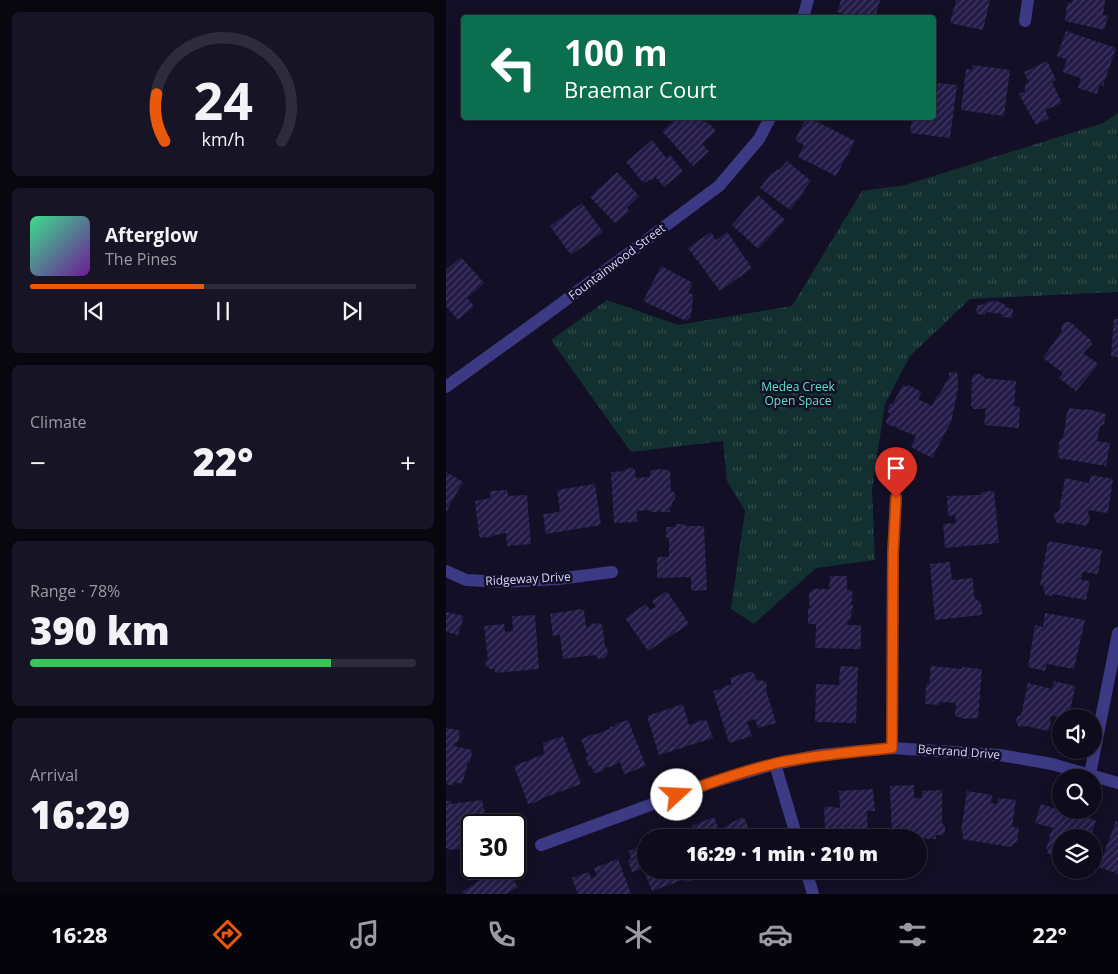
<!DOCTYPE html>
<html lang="en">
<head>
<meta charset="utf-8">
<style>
	:root { --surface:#0e0b1c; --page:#171425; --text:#f1f3f6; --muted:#9b9ba3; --line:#2e2b3b; --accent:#ea580c }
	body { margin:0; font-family:"Open Sans",sans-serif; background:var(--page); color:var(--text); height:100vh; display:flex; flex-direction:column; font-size:19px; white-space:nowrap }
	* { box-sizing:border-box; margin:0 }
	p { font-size:16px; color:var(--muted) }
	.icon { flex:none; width:28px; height:28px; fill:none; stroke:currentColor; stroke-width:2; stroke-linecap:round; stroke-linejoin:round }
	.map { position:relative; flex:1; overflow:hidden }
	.details { display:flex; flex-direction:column; gap:12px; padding:12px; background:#08060f; width:446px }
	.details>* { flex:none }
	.banner { position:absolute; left:15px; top:15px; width:475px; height:105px; border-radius:5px; box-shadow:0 2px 12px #0003,0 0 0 1px var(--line); background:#0b6e4f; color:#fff; overflow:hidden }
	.controls { position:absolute; left:606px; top:709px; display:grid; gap:10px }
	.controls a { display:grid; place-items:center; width:50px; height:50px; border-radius:50%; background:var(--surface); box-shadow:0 2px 12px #0003,0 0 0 1px var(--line); font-size:25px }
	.speed { position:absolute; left:15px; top:814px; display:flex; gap:10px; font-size:25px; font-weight:700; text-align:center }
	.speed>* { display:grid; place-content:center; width:65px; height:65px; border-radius:50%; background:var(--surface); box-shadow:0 2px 12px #0003,0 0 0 1px var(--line); line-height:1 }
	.speed .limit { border:2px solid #111; border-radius:8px; background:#fff; color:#111 }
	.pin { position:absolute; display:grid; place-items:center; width:42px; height:42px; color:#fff; margin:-51px -21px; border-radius:50% 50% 50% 0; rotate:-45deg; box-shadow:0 0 5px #0007 }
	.pin .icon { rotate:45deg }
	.me { position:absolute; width:55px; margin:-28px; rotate:70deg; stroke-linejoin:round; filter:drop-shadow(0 0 4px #0008) }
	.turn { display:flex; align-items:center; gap:18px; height:105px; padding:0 20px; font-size:22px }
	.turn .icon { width:65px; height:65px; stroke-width:2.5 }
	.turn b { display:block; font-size:35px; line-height:42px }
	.big { font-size:38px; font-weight:800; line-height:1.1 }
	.details .tile { flex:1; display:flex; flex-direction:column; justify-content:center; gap:8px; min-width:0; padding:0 18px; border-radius:8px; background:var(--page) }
	.details .dial { align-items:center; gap:0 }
	.dial svg { height:130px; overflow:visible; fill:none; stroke:var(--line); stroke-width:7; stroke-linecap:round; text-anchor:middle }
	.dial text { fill:var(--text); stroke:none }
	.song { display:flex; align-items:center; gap:15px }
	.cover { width:60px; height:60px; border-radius:8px; background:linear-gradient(135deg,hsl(150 70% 55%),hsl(280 70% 35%)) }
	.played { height:5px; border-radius:2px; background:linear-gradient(90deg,var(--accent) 45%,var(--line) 45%) }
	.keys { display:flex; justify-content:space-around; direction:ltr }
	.heat { display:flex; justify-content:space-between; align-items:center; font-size:28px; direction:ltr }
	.charge { height:8px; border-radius:4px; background:linear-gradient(90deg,#34c759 78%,var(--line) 0) }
	.trip { position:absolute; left:191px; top:829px; width:290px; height:50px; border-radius:25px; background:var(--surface); box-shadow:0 2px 12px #0003,0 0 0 1px var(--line); font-weight:800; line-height:50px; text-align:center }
	.tabs { display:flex; height:80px; justify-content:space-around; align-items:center; background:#06040b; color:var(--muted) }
	.tabs .icon { width:35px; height:35px }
	.tabs .active { color:var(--accent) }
	.tabs b { font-size:22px; color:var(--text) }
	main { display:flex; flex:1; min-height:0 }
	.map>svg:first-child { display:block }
	.grass { fill:url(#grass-tufts) }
	.building { fill:url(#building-hatch) }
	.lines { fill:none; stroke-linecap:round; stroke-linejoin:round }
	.street { stroke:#3d3a85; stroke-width:12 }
	.route-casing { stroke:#983908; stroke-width:12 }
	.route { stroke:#ea580c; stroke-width:9 }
	.labels { text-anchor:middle; stroke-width:5; stroke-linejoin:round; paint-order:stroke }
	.street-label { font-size:12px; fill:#d9d4ff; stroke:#130f26 }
	.park-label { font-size:12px; fill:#5fe0c0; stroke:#130f26 }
</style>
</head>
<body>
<main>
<section class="details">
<div class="tile dial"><svg viewBox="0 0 100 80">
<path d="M14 69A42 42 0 1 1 86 69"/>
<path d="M14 69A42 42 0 0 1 9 40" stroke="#ea580c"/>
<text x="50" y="56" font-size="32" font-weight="700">24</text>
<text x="50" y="72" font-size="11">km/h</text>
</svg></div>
<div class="tile">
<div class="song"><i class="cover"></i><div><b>Afterglow</b><p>The Pines</p></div></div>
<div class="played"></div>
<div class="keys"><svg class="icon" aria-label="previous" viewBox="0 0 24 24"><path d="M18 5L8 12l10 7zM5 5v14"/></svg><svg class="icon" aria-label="pause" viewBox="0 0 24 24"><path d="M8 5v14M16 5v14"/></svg><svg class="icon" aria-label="next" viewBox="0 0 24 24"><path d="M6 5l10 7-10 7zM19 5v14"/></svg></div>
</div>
<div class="tile"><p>Climate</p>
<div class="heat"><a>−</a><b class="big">22°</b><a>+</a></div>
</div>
<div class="tile"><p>Range · 78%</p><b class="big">390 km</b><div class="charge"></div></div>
<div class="tile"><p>Arrival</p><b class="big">16:29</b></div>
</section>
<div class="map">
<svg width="672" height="894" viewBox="0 0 672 894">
	<defs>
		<pattern id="grass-tufts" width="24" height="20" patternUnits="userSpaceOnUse" patternTransform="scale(1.25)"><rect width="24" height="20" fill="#12302f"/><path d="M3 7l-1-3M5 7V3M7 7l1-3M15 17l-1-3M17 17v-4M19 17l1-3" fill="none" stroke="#344d4e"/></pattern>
		<pattern id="building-hatch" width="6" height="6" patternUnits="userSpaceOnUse" patternTransform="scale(1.25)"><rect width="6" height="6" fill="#241b47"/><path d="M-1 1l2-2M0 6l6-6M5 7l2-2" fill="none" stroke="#433b63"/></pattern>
	</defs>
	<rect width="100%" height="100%" fill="#130f26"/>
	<path class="grass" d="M672,113V292L524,299L464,356L439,404L426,489L429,560L370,568L308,624L285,609L299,511L281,481L277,441L185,452L105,340L161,300L232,325L346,306L416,191L459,185L657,123Z"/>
	<g class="building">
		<path d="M395,0H434L429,18H414L407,16V17L391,12Z"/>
		<path d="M510,0H544L537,30L504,23Z"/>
		<path d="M627,0H659L657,15L662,16L658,30L619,21L621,4L623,2L626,3Z"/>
		<path d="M620,31L670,48L657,86L654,84L651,94L632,88L635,78L616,72L621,60L611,56Z"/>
		<path d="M601,61L610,80L606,82L616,103L599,110L603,118L590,125L573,94L579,91V84L583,83L578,72Z"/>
		<path d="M527,65L564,70L558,116L515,110L520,69L526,70Z"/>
		<path d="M492,83L511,85L504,138L464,133L466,118H488V88L491,89Z"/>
		<path d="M231,118H255L261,123L262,122L270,131L256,144L263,151L247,166L216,131Z"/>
		<path d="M360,118H364L409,141L390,176L352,157L358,145L349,140Z"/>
		<path d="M206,140L220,158L224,155L237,171L218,187L209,177L206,181L204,179L199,183L198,181L197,183L180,162Z"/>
		<path d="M341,161L365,181L357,191L358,192L344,210L314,188L326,172L328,173L331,169L333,170Z"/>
		<path d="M171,172L193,196L181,208L184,211L169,223L144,197Z"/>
		<path d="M312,195L339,220L312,249L286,225Z"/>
		<path d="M136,203L157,232L125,255L104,226Z"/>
		<path d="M265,232L270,240L281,232L306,268L274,291L242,248Z"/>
		<path d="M15,257L38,283L21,298L28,306L12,320L0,306V270Z"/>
		<path d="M215,266L247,283L242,292L247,295L246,309L244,318L240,321L197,301Z"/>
		<path d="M550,301L556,303L562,308L567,309L566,318L556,317V314L540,312L539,315L530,314L531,305H535L542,302Z"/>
		<path d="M668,319H672V357H666L665,355Z"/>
		<path d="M619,322H624L628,325L629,327L645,340L646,344L637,353L651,363V366L630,391L613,378L617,373L597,358L616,331L615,327Z"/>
		<path d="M508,372L511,373L512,376V389L506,417L507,418L486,458L465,447L470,436L452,429L450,426L448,427L441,424L440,421L444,414L442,412V409L444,404L447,403L457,385L461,387L462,385L476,392L472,399L486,406L491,395L493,396V394L499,385L498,384L503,378V373Z"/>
		<path d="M529,374H535L538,378L570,381L568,406L574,407L573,428L538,425L540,408L535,409H527L525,406L526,377Z"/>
		<path d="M623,408L639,410L641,409L660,414L658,424L654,426L651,441L664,443L660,466L612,458L613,443L615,438H617L620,421L619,419Z"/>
		<path d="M187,468L189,470L190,478L204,477V471L209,469L224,470L225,491L229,493V499L226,502V507H223L224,512H215V510L211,512H205L203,510L191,511V522L168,523L165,472L179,471V469Z"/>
		<path d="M0,472L17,482L0,512Z"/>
		<path d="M645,475L667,479L662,512L660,513L643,510L642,514L644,517L642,524L640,526L619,522L618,524L611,523L608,518L609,513L613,511L619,478L643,483Z"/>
		<path d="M149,484L155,525L100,534L97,514L114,512L111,490Z"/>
		<path d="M61,490L62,496L81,495L85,544L61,546L60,533L45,536V537L34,538V536H33L29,501L45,498L44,491Z"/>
		<path d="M548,491L553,543L499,548L497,524L510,523L509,515L502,516L501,496L534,495L536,492Z"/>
		<path d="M231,524H238L240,526H258L261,590L245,591V577L211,578V557H223V539L220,537V530L221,527H229Z"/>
		<path d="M602,541L656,550L652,574L637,572L635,580L644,581L640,600L607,594L605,596L600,595L597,590L598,585H594Z"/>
		<path d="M504,562L506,580L527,578L528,597L535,603L536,615L489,620L484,564Z"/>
		<path d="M384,576H401V590H405L407,594L405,604L407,606L404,620H401V625H415V649L369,648L370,624H362V608H365L363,604V593L366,591V589H383Z"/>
		<path d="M221,591L243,624L202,651L179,618L200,604L204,610L210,607L206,601Z"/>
		<path d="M135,609L138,610L140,627H143L145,624L153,623L156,625L159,646L161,648L162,653L159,658L153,659L149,655L117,659L114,635L107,636L104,614Z"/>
		<path d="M0,612L18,616L12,635L0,632Z"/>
		<path d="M599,613L639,620L628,669L601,664L599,671L582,667L589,625L597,627Z"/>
		<path d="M89,615L93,669L49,673V669H44L40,666L39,662L42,659L38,626L58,624L59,632L67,631L66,616Z"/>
		<path d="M394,666L412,667L410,723L369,722L370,684L393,685Z"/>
		<path d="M485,666L516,669V667L536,669L532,718L516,719L515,717H509L510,703L494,702V705L479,704L480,684H483Z"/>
		<path d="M307,671L311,681L315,680L320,682L321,686L320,690L330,723L312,728L309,719L301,722L306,736L283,743L267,691L278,688L279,686L286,685L284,678Z"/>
		<path d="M608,681L629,686L623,718L605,716L604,729L601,731L580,726L573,727L570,722L571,717L575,715L582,683L606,689Z"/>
		<path d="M237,704L243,725L260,719L267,738L213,755L201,716Z"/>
		<path d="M182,720L200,766L178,774L174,762L167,766L158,768V771L148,773L145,765L143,766L139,757L142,756L135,740L146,734L148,735L164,729V727L169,726V724Z"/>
		<path d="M0,728L12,730L14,734L12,742L9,743L8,746L25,750L26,752L24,762H22L16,784L8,782L7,786L0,784Z"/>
		<path d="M117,736L135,784L97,798L88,803L82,804L68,766L98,754L97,743Z"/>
		<path d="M468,785V798H476V791L496,790V823L499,826V832L496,835H490V839L446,838L444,786Z"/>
		<path d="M427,789L429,811H421L422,835L377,838V832L379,830L378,809L380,806L394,808L393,791Z"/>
		<path d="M521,791L546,795L545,803L551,804L552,798L570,800L566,827L573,828L571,841L564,847L516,839L517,832L515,831Z"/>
		<path d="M36,800L39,814V819H34L35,823H39V825H26V858L24,856L19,857L18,848L3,850L0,848V801H5V804Z"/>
		<path d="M595,804L616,811L624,812L625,814L633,816L636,815L650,821L644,838H615V862L609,860L610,856L601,853L602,850L600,849L604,837L603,836L607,828L589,823Z"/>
		<path d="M268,817L273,830L296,817L297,819H299L306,838H250L246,826Z"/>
		<path d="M670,821L672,822V874L653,867Z"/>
		<path d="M200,844V870H246L248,875L246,880L240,882L237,880L206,891L197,868L186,872L182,860L185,859L183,851Z"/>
		<path d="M172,859L185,894H132L126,878L143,872L145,878L151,876L148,868Z"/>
		<path d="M51,868H60L68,877L67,879L72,887L60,894H17L16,892L36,879L35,877Z"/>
	</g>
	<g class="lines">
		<g class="street">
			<path d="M357,18L362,0"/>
			<path d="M579,21L582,0"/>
			<path d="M0,387L109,308L273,186L313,139L324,118"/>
			<path d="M0,571L20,580L57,582L112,579L166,572"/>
			<path d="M446,748L447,554L450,497"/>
			<path d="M329,764L351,838"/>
			<path d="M644,774L672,633"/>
			<path d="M95,845L264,783L329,764L374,755L446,748L554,755L606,764L672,783"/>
			<path d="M360,870L367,894"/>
		</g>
	</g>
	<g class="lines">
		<g class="route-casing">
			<path id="route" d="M231,795C263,783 297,771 331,763C369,755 407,752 446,748L447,554L450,498"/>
		</g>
		<use href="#route" class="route"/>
	</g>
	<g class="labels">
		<g class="street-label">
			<text transform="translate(171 262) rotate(-37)" y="4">Fountainwood Street</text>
			<text transform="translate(82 579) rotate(-3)" y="4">Ridgeway Drive</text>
			<text transform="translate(513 752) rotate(4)" y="4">Bertrand Drive</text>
		</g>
		<g class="park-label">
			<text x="352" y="391">Medea Creek<tspan x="352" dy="14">Open Space</tspan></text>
		</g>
	</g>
</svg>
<div class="controls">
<a><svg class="icon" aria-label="sound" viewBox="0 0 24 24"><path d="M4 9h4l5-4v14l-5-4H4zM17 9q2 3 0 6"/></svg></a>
<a><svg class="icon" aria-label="search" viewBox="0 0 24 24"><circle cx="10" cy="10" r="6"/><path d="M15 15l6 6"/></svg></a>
<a><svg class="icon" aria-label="layers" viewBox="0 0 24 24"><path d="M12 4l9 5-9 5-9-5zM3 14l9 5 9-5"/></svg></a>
</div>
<div class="speed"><div class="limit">30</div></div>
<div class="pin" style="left:450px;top:498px;background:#d93025"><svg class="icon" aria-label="arrive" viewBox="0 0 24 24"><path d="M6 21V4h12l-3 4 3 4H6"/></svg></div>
<svg class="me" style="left:231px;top:795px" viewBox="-20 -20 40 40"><circle r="19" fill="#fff"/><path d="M0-13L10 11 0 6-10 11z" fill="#ea580c"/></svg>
<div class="trip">16:29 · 1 min · 210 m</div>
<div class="banner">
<div class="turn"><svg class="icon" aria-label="left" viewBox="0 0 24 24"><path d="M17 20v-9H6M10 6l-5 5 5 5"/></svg><div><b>100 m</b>Braemar Court</div></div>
</div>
</div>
</main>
<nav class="tabs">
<b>16:28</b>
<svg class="icon active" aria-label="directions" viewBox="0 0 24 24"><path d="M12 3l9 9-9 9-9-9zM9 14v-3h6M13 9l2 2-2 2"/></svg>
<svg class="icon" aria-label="music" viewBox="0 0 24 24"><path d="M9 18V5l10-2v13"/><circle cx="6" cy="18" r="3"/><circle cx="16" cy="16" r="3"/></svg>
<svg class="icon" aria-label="phone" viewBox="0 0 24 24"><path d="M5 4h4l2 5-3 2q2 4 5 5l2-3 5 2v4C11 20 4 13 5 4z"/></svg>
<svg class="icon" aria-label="climate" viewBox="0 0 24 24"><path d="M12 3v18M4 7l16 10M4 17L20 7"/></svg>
<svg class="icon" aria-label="car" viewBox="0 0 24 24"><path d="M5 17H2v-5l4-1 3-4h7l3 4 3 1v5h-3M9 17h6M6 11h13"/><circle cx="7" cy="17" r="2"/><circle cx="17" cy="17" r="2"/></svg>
<svg class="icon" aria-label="filters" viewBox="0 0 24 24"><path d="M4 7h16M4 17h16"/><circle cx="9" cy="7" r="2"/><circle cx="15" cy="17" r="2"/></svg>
<b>22°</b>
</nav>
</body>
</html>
